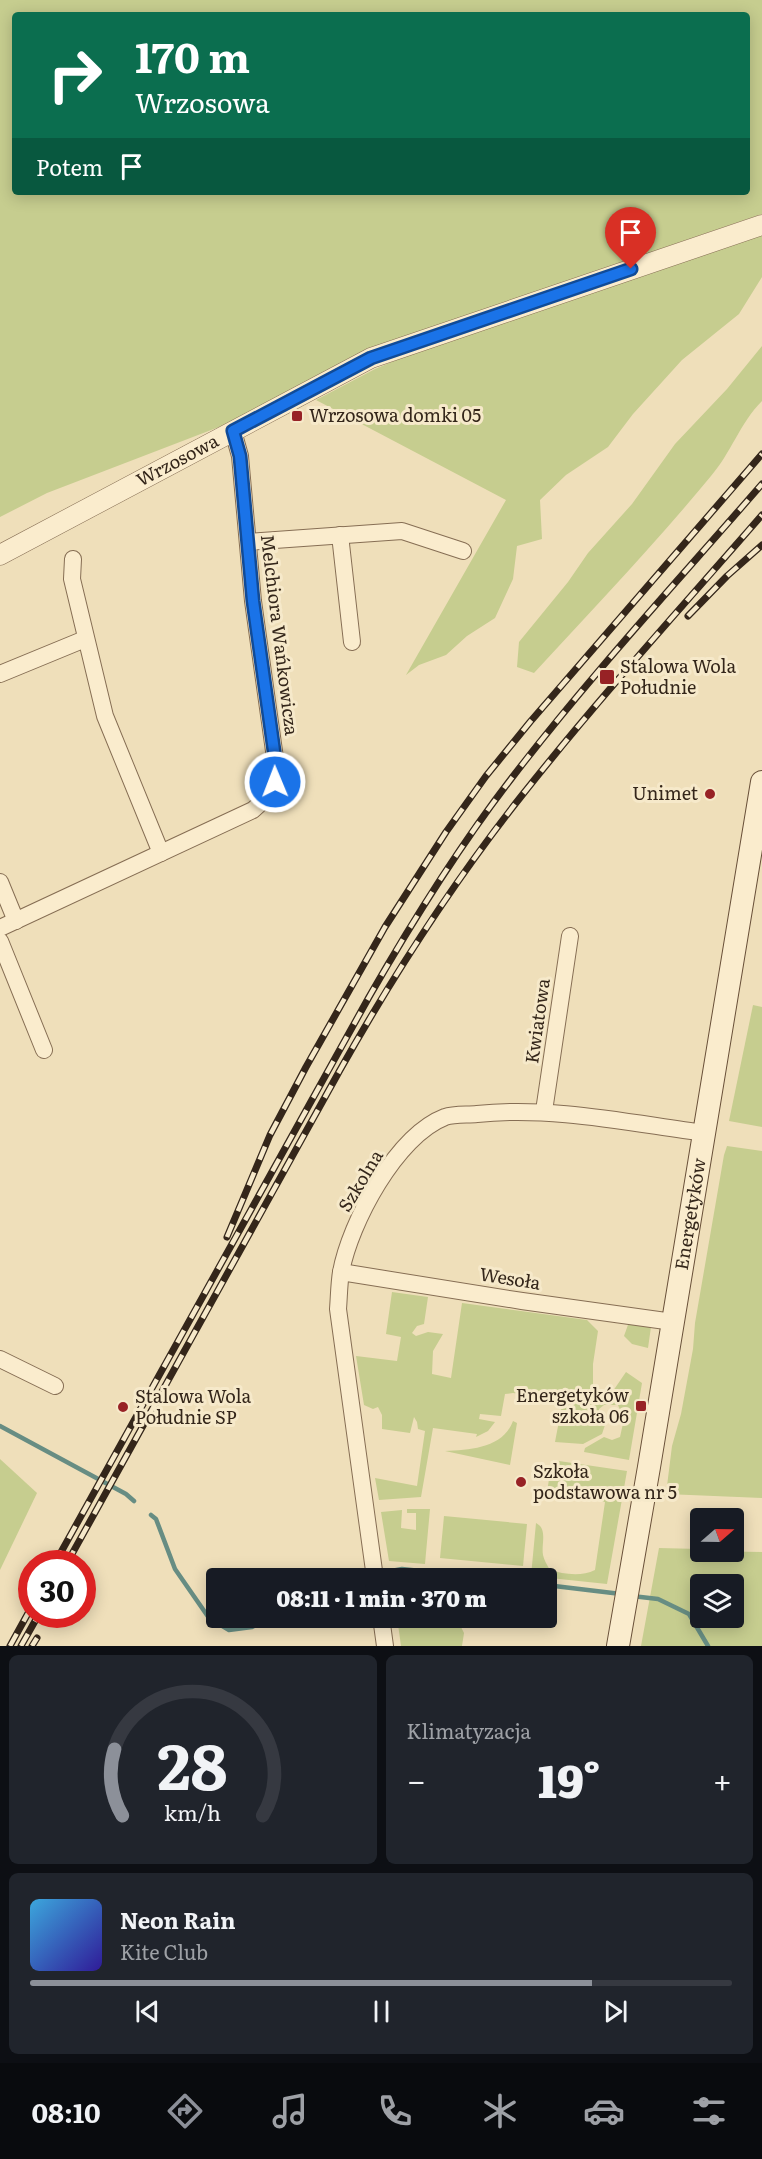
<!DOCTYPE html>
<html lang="pl">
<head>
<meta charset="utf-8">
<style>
	:root { --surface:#171b24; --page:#20242c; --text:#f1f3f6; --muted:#9ea1a6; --line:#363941; --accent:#8c9099 }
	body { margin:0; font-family:Literata,serif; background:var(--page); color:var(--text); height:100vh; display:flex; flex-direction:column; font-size:22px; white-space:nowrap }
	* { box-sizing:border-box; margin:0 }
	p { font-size:20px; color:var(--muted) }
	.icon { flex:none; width:33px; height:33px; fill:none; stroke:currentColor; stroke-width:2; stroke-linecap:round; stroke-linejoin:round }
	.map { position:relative; height:1646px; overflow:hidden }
	.sheet { display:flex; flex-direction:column; gap:9px; padding:9px; background:#0d0f14; flex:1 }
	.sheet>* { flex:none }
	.hud { position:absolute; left:12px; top:12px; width:738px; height:183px; border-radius:6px; box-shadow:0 3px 15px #0003; background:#0b6e4f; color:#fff; overflow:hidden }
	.needle { width:39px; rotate:70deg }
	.buttons { position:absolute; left:690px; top:1508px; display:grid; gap:12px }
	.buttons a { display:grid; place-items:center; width:54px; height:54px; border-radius:6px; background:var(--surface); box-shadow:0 3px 15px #0003; font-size:30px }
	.speed { position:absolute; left:18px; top:1550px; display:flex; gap:12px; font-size:30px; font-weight:700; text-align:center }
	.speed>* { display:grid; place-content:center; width:78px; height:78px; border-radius:50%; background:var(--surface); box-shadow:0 3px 15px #0003; line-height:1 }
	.speed .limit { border:9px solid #d22; background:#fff; color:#111 }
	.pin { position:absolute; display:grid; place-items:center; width:51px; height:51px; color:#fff; margin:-62px -26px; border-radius:50% 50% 50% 0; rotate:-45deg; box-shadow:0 0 6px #0007 }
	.pin .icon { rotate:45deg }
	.me { position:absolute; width:66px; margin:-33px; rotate:359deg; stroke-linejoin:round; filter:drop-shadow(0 0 4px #0008) }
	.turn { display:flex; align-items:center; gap:21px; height:126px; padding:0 24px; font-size:27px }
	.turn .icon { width:78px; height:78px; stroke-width:2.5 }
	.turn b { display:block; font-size:42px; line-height:51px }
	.then { display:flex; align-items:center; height:57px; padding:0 24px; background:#0003; gap:12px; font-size:22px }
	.big { font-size:45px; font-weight:800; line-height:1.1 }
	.sheet .widget { flex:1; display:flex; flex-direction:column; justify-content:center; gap:9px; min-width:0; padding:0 21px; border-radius:9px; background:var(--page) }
	.sheet .dial { align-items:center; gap:0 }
	.dial svg { height:156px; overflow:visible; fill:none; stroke:var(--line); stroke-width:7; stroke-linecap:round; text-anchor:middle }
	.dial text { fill:var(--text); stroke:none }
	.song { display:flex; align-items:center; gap:18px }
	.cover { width:72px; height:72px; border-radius:9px; background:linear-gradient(135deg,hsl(200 70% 55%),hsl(250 70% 35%)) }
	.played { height:6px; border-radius:3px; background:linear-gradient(90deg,var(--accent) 80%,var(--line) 80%) }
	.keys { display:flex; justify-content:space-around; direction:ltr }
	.heat { display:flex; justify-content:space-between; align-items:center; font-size:33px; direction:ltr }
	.sheet .tiles { flex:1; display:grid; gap:9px; grid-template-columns:1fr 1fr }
	.widget:last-child { grid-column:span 2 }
	.trip { position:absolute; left:206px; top:1568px; width:351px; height:60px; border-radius:6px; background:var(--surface); box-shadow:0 3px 15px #0003; font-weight:800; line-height:60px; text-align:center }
	.tab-bar { display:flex; height:96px; justify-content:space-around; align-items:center; background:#090b0e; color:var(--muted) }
	.tab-bar .icon { width:42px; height:42px }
	.tab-bar .on { color:var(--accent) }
	.tab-bar b { font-size:27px; color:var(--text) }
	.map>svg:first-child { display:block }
	.green { fill:#c6cd8f; fill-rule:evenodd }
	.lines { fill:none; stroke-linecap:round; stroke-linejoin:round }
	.stream { stroke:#678d83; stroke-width:4.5 }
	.minor-casing { stroke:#866e54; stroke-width:18 }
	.tertiary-casing { stroke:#866e54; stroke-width:21 }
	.secondary-casing { stroke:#684f38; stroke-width:24 }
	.minor { stroke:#faeccd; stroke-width:16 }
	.tertiary { stroke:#faeccd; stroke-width:20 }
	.secondary { stroke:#faeccd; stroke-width:22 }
	.rail-casing { stroke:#34261a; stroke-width:7 }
	.rail { stroke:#f6e9ca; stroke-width:4.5; stroke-dasharray:14; stroke-linecap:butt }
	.route-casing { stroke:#114b97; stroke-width:15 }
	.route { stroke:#1a73e8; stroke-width:10 }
	.poi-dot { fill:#972225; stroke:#f6e9ca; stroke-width:2 }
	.labels { text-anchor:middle; stroke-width:6; stroke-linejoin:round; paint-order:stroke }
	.poi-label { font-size:18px; fill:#34261a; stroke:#f6e9ca; text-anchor:start }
	.street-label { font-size:18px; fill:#34261a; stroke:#f6e9ca }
</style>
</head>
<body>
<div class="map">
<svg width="762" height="1646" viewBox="0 0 762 1646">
	<rect width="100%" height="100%" fill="#efdfba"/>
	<g class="green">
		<path d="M0,0H762V214L387,343L245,417L47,493L0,517ZM15,15H747V192H15Z"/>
		<path d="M762,235V277L739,314L682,360L633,414L608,447L566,475L540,500L542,539L517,546L513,579L495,618L467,636L446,655L419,665L406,675L506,500L316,400L375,369L408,355Z"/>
		<path d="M762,346V401C740,423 731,453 711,476C655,544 594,608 534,673L517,667L519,642L568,582L588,553L632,504L675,444L727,389Z"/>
		<path d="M753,1005L762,1007V1127L729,1121Z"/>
		<path d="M727,1146L762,1151V1498L666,1494L672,1446L681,1414L693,1349L695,1323L724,1155Z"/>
		<path d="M392,1292L428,1297L424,1324L417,1326L412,1333L416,1336L428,1332L443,1334L433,1351L432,1374L451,1378L462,1303L587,1320L598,1331L593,1364V1386L600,1393L613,1391L626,1372L642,1383L629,1460L584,1452L585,1448L604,1437L612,1440L620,1437L624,1419L618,1405H604L599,1409V1415L605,1425L602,1434L583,1444L555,1442L563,1400L513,1393L505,1394L501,1416L480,1414L479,1419L495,1422L488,1431L476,1437L477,1434L433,1428L421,1497L379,1500L375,1478L417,1486L425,1431L418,1429L417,1422L414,1417L410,1433L382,1429V1415L378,1407L373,1409L364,1405L356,1356L397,1361L401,1337L386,1334Z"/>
		<path d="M629,1322L651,1327L648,1348L632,1344L624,1336Z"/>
		<path d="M513,1421L517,1423L510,1465L445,1451C471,1450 503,1448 513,1421Z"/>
		<path d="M0,1459L37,1493L0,1570Z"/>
		<path d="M552,1460L627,1471L607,1584L531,1576L536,1523C548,1529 541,1544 543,1555C544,1560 547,1565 550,1570C563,1574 581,1577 595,1570L605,1502L547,1492Z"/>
		<path d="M407,1509H430L425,1564L389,1561L381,1512L402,1510L401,1528L416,1530V1513H407Z"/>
		<path d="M444,1516L527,1524L523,1566L440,1558Z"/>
		<path d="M659,1548L700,1549V1551L762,1552V1646H641ZM700,1584H734V1617H700Z"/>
		<path d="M397,1617H456L464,1633L462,1646H401Z"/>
	</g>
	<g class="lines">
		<g class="stream">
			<path d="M0,1426L126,1494L134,1501"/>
			<path d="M151,1515L156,1519L175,1569L209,1618L229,1630L252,1627L272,1617"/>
			<path d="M386,1572L402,1569L485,1578"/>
			<path d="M352,1578L363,1575"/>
			<path d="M546,1585L621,1594"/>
			<path d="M632,1596L658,1599L689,1614L708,1646"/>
		</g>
		<g class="minor-casing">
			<g id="minor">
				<path d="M340,535L352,642"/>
				<path d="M248,542L402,531L463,551"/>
				<path d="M73,559L72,579L105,716L161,853"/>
				<path d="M0,674L85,639"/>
				<path d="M0,882L16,921"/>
				<path d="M0,928L253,810C273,793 276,784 275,758L253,601L240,456L233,431"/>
				<path d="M0,941L44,1050"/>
				<path d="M544,1111L570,936"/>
				<path d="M341,1272L522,1301L673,1322"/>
				<path d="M0,1359L55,1386"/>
				<path d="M375,1578L338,1309C339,1297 339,1284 341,1272C350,1223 396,1136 445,1117C454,1114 467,1115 477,1114C552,1106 629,1123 704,1133"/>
				<path d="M381,1617L385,1646"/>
			</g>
		</g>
		<g class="tertiary-casing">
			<g id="tertiary">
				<path id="s1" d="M0,555L371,358L762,225"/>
			</g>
		</g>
		<g class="secondary-casing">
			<g id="secondary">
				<path id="s2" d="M618,1646L649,1467L762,782"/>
			</g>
		</g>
		<use href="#minor" class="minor"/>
		<use href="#tertiary" class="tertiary"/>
		<use href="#secondary" class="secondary"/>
		<g class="rail-casing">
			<g id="rail">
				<path d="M688,616L727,576L762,545"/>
				<path d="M227,1237L270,1135L306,1067L385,927L446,832L486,776L530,722L762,454"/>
				<path d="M55,1563L369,997C412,922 458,848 511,779C589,677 677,582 762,484"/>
				<path d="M67,1563L340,1070C394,974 454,881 523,794C599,698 682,607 762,515"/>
				<path d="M10,1646L32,1606"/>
				<path d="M21,1646L39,1614"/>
				<path d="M32,1646L37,1638"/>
			</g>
		</g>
		<use href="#rail" class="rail"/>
	</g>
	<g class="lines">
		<g class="route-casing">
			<path id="route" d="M275,782V758L253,601L240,456L233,431L371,358L631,269"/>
		</g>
		<use href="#route" class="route"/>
	</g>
	<g class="poi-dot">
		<rect x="291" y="410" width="12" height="12" rx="3"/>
		<rect x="599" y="669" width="16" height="16" rx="3"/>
		<circle cx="710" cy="794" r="6"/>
		<rect x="635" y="1400" width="12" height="12" rx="3"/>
		<circle cx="123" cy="1407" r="6"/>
		<circle cx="521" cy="1482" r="6"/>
	</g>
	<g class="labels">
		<g class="poi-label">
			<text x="309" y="422">Wrzosowa domki 05</text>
			<text x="620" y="673">Stalowa Wola<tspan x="620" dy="21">Południe</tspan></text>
			<text x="698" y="800" text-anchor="end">Unimet</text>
			<text x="629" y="1402" text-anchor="end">Energetyków<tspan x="629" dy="21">szkoła 06</tspan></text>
			<text x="135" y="1403">Stalowa Wola<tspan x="135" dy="21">Południe SP</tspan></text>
			<text x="533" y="1478">Szkoła<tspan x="533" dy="21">podstawowa nr 5</tspan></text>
		</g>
		<g class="street-label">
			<text dy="6" stroke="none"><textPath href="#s1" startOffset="201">Wrzosowa</textPath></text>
			<text transform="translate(279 635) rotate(83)" y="6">Melchiora Wańkowicza</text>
			<text transform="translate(538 1021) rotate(-82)" y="6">Kwiatowa</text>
			<text transform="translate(361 1181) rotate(-59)" y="6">Szkolna</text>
			<text dy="6" stroke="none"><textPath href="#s2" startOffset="438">Energetyków</textPath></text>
			<text transform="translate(510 1279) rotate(9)" y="6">Wesoła</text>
		</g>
	</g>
</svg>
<div class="buttons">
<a><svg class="needle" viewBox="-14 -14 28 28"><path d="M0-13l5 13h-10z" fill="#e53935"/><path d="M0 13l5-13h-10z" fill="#9ea1a6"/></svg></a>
<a><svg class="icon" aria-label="layers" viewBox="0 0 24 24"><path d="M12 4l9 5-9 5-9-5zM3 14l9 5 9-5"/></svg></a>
</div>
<div class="speed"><div class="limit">30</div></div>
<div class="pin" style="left:631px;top:269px;background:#d93025"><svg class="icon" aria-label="arrive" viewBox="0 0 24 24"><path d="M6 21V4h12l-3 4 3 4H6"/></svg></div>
<svg class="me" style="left:275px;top:782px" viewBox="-20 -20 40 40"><circle r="17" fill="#1a73e8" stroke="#fff" stroke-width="3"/><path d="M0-11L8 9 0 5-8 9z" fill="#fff"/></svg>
<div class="trip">08:11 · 1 min · 370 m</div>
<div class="hud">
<div class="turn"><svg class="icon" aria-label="right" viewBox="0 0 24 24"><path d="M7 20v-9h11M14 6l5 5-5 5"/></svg><div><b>170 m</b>Wrzosowa</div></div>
<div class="then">Potem<svg class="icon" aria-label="arrive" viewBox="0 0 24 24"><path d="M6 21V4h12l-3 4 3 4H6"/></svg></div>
</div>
</div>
<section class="sheet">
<div class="tiles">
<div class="widget dial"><svg viewBox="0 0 100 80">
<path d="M14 69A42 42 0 1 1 86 69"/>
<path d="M14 69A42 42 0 0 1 10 35" stroke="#8c9099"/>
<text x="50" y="56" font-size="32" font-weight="700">28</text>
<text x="50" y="72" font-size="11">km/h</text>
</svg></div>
<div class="widget"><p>Klimatyzacja</p>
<div class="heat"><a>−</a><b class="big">19°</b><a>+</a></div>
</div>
<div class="widget">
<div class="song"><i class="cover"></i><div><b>Neon Rain</b><p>Kite Club</p></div></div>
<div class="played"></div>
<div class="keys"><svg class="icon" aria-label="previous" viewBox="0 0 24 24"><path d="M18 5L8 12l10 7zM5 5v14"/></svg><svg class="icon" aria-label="pause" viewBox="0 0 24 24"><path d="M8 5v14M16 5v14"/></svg><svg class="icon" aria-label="next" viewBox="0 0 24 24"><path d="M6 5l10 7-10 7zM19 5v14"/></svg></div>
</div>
</div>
</section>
<nav class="tab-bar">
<b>08:10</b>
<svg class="icon on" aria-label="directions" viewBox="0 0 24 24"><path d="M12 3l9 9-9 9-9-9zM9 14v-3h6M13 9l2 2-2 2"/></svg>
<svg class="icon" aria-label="music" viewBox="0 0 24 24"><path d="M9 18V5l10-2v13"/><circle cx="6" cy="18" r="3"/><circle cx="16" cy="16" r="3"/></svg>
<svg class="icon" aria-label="phone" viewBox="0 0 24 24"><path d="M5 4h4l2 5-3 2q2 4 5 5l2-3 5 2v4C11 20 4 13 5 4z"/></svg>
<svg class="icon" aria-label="climate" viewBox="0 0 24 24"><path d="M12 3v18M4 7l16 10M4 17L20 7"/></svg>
<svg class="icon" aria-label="car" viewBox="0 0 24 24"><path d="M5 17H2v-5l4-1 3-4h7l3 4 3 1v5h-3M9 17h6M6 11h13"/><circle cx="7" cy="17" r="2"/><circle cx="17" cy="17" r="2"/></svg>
<svg class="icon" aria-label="filters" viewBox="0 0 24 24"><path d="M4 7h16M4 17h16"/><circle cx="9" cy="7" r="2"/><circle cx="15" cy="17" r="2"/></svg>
</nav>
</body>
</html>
